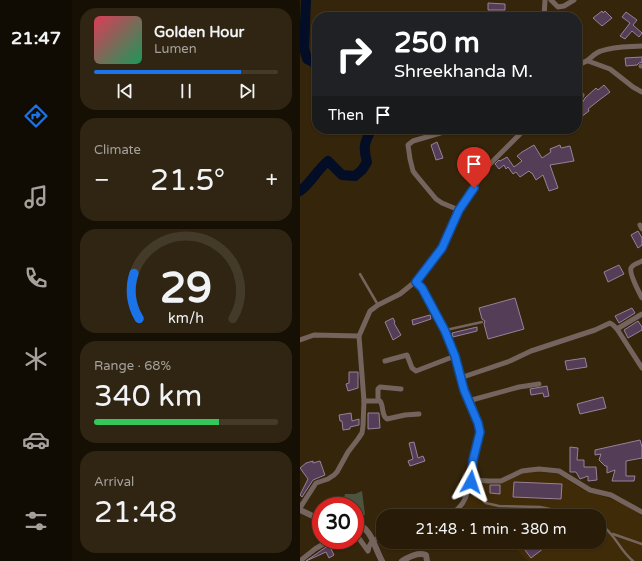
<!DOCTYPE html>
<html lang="en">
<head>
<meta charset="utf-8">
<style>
	:root { --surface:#281c08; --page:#302512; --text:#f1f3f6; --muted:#a5a19c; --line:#443a29; --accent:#1a73e8 }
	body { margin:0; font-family:"Varela Round",sans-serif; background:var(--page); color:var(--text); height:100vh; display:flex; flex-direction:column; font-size:15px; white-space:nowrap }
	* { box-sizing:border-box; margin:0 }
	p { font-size:13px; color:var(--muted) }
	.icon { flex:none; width:22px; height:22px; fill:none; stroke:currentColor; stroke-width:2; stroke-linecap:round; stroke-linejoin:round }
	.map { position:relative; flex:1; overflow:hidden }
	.panel { display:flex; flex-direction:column; gap:8px; padding:8px; background:#160f04; width:228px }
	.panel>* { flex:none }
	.hud { position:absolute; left:12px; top:12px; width:270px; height:122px; border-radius:16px; box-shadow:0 1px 3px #0004,0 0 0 1px var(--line); background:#202124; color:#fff; overflow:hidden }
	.speed { position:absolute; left:12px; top:497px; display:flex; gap:8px; font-size:20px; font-weight:700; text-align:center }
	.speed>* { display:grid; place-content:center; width:52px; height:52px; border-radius:50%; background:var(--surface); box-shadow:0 1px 3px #0004,0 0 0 1px var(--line); line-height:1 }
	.speed .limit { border:6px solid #d22; background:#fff; color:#111 }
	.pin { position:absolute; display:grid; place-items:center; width:34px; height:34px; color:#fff; margin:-41px -17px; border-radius:50% 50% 50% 0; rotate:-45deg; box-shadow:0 0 4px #0007 }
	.pin .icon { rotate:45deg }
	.me { position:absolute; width:44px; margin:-22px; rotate:5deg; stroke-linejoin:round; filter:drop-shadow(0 0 3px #0008) }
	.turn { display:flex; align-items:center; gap:14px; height:84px; padding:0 16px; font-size:18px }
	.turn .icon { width:52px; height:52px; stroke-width:2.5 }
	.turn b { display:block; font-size:28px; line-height:34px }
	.then { display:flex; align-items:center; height:38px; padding:0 16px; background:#0003; gap:8px; font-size:15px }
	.big { font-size:30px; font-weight:600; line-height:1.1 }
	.panel .widget { flex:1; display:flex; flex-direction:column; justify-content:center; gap:6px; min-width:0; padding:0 14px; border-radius:16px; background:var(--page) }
	.panel .dial { align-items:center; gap:0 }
	.dial svg { height:104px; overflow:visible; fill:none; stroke:var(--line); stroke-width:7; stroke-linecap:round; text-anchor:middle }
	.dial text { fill:var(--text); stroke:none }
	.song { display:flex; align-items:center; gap:12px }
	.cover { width:48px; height:48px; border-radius:6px; background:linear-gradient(135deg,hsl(350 70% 55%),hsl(150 70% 35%)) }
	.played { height:4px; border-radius:2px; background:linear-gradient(90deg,var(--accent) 80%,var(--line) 80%) }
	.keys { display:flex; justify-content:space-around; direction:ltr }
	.heat { display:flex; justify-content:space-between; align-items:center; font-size:22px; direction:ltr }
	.charge { height:6px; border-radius:3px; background:linear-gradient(90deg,#34c759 68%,var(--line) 0) }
	.trip { position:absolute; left:76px; top:509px; width:230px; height:40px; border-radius:16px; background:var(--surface); box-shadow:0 1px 3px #0004,0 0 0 1px var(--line); font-weight:600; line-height:40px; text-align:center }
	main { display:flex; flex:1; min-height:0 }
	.dock { display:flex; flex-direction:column; width:72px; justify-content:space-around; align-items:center; background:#100b03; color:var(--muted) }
	.dock .icon { width:28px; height:28px }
	.dock .selected { color:var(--accent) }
	.dock b { font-size:18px; color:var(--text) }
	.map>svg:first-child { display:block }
	.built { fill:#3f2b08 }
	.green { fill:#4c5440 }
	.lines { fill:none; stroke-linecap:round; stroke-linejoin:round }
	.river { stroke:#030d25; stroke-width:10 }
	.building { fill:#543d57; stroke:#98819b }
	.service { stroke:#74645d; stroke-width:2.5 }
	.minor { stroke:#74645d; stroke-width:5 }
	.tertiary { stroke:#74645d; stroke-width:6 }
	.route-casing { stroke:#114b97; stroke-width:10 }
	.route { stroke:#1a73e8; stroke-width:7 }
</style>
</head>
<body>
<main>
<nav class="dock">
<b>21:47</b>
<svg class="icon selected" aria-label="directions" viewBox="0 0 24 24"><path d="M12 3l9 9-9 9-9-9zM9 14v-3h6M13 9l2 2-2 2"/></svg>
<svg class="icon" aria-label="music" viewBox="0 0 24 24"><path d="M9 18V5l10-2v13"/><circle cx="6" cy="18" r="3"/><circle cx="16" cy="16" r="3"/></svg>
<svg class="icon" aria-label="phone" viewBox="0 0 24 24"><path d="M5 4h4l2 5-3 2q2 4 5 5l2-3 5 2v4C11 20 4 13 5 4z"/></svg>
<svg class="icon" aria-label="climate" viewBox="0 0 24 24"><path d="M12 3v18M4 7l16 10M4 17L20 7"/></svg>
<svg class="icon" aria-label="car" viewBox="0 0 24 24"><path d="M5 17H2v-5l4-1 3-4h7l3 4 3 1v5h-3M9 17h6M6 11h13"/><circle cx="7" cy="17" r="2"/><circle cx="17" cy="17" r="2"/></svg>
<svg class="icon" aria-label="filters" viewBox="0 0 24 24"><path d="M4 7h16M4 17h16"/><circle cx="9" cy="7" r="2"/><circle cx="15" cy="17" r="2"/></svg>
</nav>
<section class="panel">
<div class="widget">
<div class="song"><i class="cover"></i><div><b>Golden Hour</b><p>Lumen</p></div></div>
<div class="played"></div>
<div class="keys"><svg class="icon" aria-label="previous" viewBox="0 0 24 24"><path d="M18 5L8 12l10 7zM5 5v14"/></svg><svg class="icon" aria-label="pause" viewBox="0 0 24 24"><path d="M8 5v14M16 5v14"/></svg><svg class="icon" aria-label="next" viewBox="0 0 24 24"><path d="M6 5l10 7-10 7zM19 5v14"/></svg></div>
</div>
<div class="widget"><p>Climate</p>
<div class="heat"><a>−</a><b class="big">21.5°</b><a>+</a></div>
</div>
<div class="widget dial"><svg viewBox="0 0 100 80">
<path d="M14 69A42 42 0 1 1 86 69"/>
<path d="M14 69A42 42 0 0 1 10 34" stroke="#1a73e8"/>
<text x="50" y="56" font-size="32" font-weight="700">29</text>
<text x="50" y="72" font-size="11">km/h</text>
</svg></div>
<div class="widget"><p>Range · 68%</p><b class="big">340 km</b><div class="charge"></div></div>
<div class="widget"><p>Arrival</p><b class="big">21:48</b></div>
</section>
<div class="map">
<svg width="342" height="561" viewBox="0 0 342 561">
	<rect width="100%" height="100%" fill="#35250b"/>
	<path class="built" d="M228,471L258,474L289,493L296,494L324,504L342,516V561H228L208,542H299V516H158L169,497L175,482L200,484Z"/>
	<path class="green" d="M62,491L65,515H55V506H42L45,494H55Z"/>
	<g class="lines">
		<g class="river">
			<path d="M6,0L4,48L7,59L17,64"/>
			<path d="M0,191C11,183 17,170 28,161L42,175L55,176L62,170L67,162C63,148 64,142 72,129"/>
		</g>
	</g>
	<g class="building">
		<path d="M188,3L205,4V10H188Z"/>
		<path d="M302,11L303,13L305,11L312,18L302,26L293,18Z"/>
		<path d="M326,12L337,20L333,25L342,33L339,37L332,31L325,39L320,36L330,23L322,17Z"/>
		<path d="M342,57V62L339,63L337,65L326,66L325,58Z"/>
		<path d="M304,85L310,92L298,101L288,109L289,111L277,120V109L280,107L285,98L296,88L298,90Z"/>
		<path d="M137,142L143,158L136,160L131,145Z"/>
		<path d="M234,145L242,158L251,152L250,149L260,145L261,148L270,146L274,161L250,165L258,188L249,191L243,175L236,180L232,173H231L229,171L220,177L216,172L213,174L208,167L206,169L204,165L199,169L195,164L199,160L200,161L207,157L214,167L222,161L217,156L222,152Z"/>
		<path d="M168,150L184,159L181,165L165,156Z"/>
		<path d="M338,231L342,238V245L338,248L331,235Z"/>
		<path d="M319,265L324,274L308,282L304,272Z"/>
		<path d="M215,298L224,329L188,339L184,324L185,321L182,319L179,308Z"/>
		<path d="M332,308L335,313L319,323L315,316Z"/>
		<path d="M130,315L131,319L113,325L112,320Z"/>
		<path d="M93,318L95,322L94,323L101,335L93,340L85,322Z"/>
		<path d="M338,321L342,327V330L328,338L324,330Z"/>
		<path d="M177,327V331L153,337L152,333Z"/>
		<path d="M285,358L287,367L267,370L265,361Z"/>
		<path d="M49,372H58V388L48,391L46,384L49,383Z"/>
		<path d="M247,386L249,396L244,397L243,393L231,395L230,389Z"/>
		<path d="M303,397L306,408L280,414L277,404Z"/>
		<path d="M51,413L52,421L59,419V425L50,427V429L43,430L42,421H40L39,415Z"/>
		<path d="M68,413H79L80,428L68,429Z"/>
		<path d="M340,440L342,447V458L326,461V476H335L334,481H312L315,470L307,473V466H305L299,460L301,454L295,455V450Z"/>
		<path d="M114,442L118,458L123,456L125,461L110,466L108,461L113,459L109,443Z"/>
		<path d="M270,447L278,448L277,460H284V467H296L297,480L288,481V476L280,479L276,472H270Z"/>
		<path d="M13,461V463L20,461L25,475L13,480L2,497L0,495L8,479L0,468L6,463Z"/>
		<path d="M214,482L262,484L261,499L213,497Z"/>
		<path d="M190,485H200V494L190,493Z"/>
		<path d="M219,542H252L231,558Z"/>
		<path d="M29,545L34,555L29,558L26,552L6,561Z"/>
	</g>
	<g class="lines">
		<g class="service">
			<path d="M60,274L78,305"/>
			<path d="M146,330L182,322"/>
			<path d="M171,483L179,497L186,503L199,506L240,507L285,516"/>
			<path d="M203,516C218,509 231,512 246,516"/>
			<path d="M254,516L257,510"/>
			<path d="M299,523C316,534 319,550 333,561"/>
			<path d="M313,534L342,544"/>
		</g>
		<g class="minor">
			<path d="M251,0L258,7L264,6L274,0"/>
			<path d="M244,17L245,0"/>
			<path d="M288,61L310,69L333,87L342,92"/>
			<path d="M277,64C290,63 291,54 301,51C315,46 328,47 342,46"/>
			<path d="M341,66H342"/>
			<path d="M277,105L282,95"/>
			<path d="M147,131L113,141L108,145L110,159L113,171L116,175L136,199L142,203L159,210"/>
			<path d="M340,225L342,229"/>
			<path d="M342,261C339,263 333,264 331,268C329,274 339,292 342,298"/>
			<path d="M116,281C131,298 149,335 156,357C159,369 161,381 165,392C169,405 178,416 179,429C180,437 175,448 174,456C169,478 172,507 146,516"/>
			<path d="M317,329L342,314"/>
			<path d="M0,340L14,335L59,336L70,311L78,305L100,294L116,281L142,248L159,210L188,166L222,132L224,129"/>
			<path d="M85,361L107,355L112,368L116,371L155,356"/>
			<path d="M160,378L210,361L231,351L295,330L310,323L313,325L317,329L342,368"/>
			<path d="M78,400V389L80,387L101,389"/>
			<path d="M64,401H80C84,406 81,415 87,419L105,415L119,414"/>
			<path d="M168,401L219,387L239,384"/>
			<path d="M171,480L189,481H201L222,471L230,470L239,469L259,471L290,490L311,495L342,512"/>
			<path d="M0,508L16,483L28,479L34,475L37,472L48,452L58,439L62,433L63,426L64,401L59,336"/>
			<path d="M55,535L58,537L68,551C70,541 73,539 83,537"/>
			<path d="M0,561L15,549L30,540"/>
		</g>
		<g class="tertiary">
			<path d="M0,510L15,517L21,518"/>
			<path d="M55,523C72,528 74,547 82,561"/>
			<path d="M102,561C109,557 118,552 126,555L127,561"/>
		</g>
	</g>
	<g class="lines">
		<g class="route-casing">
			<path id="route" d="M171,482L173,460L180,432L178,423L164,390L155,356L145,331L122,288L116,282L142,248L159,210L174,188"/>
		</g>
		<use href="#route" class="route"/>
	</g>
</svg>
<div class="speed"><div class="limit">30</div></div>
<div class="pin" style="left:174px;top:188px;background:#d93025"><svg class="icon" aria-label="arrive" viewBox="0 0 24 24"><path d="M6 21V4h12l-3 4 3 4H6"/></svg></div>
<svg class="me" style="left:171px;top:482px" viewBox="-20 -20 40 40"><path d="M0-17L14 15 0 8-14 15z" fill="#1a73e8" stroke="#fff" stroke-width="4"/></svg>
<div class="trip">21:48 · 1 min · 380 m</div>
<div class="hud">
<div class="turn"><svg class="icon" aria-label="right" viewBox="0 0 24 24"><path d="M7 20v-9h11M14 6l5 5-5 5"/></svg><div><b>250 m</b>Shreekhanda M.</div></div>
<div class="then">Then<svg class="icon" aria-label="arrive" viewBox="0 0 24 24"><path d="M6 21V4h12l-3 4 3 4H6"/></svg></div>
</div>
</div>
</main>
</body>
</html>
